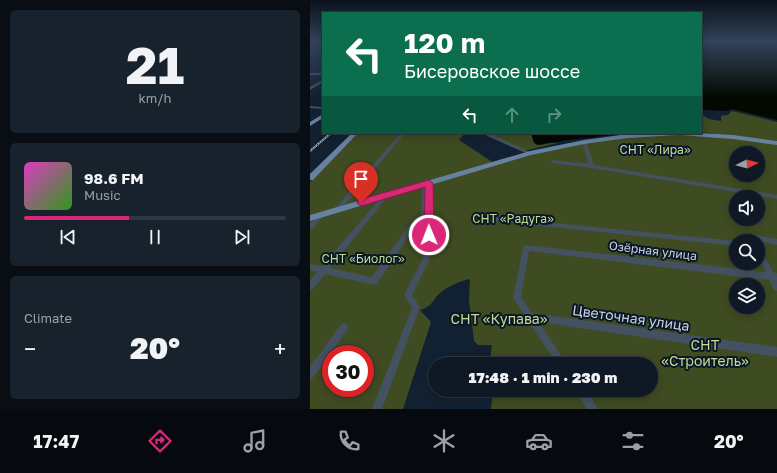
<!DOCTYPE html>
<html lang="en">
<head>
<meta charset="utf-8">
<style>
	:root { --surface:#0e1925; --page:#17222d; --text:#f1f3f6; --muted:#9ba0a7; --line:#2e3842; --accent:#db2777 }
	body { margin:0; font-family:"Golos Text",sans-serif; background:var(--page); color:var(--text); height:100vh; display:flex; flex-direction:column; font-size:15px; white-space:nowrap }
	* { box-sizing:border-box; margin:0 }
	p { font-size:13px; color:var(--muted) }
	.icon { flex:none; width:22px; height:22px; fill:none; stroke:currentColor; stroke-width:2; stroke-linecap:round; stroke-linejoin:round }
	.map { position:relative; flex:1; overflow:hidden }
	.side { display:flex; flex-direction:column; gap:10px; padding:10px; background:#080e14; width:310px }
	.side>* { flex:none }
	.guide { position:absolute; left:12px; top:12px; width:380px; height:122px; border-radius:0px; box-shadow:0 2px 10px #0003,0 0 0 1px var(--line); background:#0b6e4f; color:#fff; overflow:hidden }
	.needle { width:26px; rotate:84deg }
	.tools { position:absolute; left:419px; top:146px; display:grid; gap:8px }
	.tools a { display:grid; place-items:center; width:36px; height:36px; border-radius:50%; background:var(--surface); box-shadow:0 2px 10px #0003,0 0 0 1px var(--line); font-size:20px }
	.speed { position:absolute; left:12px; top:345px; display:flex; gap:8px; font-size:20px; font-weight:700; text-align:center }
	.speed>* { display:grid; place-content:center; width:52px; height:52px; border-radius:50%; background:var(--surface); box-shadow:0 2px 10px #0003,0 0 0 1px var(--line); line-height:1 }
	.speed .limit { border:6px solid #d22; background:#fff; color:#111 }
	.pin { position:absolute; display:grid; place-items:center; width:34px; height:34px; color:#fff; margin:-41px -17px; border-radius:50% 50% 50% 0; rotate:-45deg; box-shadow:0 0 4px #0007 }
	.pin .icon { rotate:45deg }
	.me { position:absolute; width:44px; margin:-22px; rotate:359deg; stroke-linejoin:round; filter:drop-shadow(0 0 3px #0008) }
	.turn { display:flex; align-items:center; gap:14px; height:84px; padding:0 16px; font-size:18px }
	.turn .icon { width:52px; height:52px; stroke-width:2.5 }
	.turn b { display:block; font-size:28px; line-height:34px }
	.lanes { display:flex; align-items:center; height:38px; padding:0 16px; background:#0003; justify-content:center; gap:20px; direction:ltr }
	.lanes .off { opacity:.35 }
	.big { font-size:30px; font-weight:800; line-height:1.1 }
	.side .widget { flex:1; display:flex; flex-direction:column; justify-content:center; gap:6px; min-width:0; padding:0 14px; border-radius:6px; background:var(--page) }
	.side .dial { align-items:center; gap:0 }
	.dial b { font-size:52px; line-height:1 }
	.song { display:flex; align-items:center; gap:12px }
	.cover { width:48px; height:48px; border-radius:6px; background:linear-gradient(135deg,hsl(310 70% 55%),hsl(110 70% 35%)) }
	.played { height:4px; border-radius:2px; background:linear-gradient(90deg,var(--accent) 40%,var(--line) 40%) }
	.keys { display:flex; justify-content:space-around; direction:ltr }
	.heat { display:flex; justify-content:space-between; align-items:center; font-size:22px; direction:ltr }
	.trip { position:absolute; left:118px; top:357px; width:230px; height:40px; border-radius:20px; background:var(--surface); box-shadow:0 2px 10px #0003,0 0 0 1px var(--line); font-weight:800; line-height:40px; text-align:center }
	.tabs { display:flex; height:64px; justify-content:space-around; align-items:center; background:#060a0f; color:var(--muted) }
	.tabs .icon { width:28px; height:28px }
	.tabs .current { color:var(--accent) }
	.tabs b { font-size:18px; color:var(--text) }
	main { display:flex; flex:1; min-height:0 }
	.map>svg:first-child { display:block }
	.green { fill:#3f4b21; fill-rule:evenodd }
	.water { fill:#040900 }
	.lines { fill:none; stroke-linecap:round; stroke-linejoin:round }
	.minor { fill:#445160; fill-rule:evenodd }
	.major { fill:#6781a0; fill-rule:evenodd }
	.rail-casing { stroke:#a2acb9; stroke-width:2 }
	.rail { stroke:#091727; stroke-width:1; stroke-dasharray:1.5; stroke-linecap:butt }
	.route { fill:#db2777; stroke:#8e194d }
	.labels { text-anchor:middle; stroke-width:4; stroke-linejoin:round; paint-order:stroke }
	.park-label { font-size:12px; fill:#c4db94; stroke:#091727 }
	.street-label { font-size:12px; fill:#c9d2de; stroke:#091727 }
	.near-street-label { font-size:14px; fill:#c9d2de; stroke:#091727 }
	.near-park-label { font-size:14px; fill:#c4db94; stroke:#091727 }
</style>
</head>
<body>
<main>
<section class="side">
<div class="widget dial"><b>21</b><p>km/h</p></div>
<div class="widget">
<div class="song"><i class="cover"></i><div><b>98.6 FM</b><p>Music</p></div></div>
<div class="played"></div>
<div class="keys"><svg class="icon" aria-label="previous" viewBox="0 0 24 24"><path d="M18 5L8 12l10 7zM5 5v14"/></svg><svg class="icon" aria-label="pause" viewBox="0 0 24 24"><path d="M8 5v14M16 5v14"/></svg><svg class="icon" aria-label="next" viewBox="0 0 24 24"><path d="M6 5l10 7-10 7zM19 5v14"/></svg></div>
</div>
<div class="widget"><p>Climate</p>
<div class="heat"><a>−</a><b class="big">20°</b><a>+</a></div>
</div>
</section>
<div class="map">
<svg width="467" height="409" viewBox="0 0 467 409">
	<rect width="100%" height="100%" fill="#122131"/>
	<g class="green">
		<path d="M422,111L467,122V141L391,132V114L399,119L411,121V116L418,115Z"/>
		<path d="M48,133H155L149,140L184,163L0,216V182Z"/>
		<path d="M175,133H221L223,140L232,145L235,143H248L214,151L176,135Z"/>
		<path d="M370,135L423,138L467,144V409H181L183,390H341V364H186L187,360H180L182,345H168L164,341L159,300L160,279C150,281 136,287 129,294C120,303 123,306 110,310L121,322L93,409H0V220L221,154L275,143L318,137ZM426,153H448V175H426ZM426,197H448V219H426ZM426,241H448V263H426ZM426,285H448V307H426ZM21,354H55V388H21Z"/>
	</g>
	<g class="water">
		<path d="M391,41H467V120L422,109L417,111L391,110Z"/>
		<path d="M221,133H327C294,136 260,139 228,145L224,143Z"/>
	</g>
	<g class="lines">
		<g class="minor">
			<rect x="0" y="73" width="13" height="2"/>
			<path d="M13,80V82L0,90V87Z"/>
			<path d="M0,106L13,107V109L0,108Z"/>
			<path d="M91,133H95L29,212H25L24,210L25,208Z"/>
			<path d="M177,134H181L222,153V154H218L177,136Z"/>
			<path d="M272,141H276V142L284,165L467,195V199L282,168L241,163L240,162L243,160L279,164L272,142Z"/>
			<path d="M119,181L122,183V246L119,261L102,295L110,307L72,409H62L102,308L94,295L112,260L116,246V217L104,228L67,284L64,285L15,274L3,289L0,290V280L7,272L0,270V264L12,266L74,194L76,193L79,195L78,196L20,268L62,277L100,224L111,214L112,184L113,183L117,182Z"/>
			<path d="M11,212H15L16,214L2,229L0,230V223Z"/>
			<path d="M181,217H183L428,241H426V246L183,221H181L180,219Z"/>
			<path d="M442,234L467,239V245L447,241H441L439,237L440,235Z"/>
			<path d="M216,245L456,272L448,256V246L450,247L464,273H467V291L464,290L459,280L219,251L211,297L222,313L467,347V357L229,322L257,364H247L203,298L213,248L214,246Z"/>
			<path d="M34,323L37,324L38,327L37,330L3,378L0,380V367L31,324Z"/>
			<path d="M265,390H276L288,409H277Z"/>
		</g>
		<g class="major">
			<path d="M13,114V118L0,126V122Z"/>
			<path d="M42,133H48L3,180H0V174Z"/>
			<path d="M338,133H391L423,135L467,141V145L423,139L369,135L318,138L274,144L221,155L0,221V215L220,151L274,140L318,134Z"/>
		</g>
		<g class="rail-casing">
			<path id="rail" d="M0,151L21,133"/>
		</g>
		<use href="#rail" class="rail"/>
	</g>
	<linearGradient id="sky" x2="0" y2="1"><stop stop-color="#0a121b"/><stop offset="0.42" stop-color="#33435a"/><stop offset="1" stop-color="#33435a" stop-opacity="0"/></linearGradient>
	<rect width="467" height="98" fill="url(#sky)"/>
	<path class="route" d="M119,180L123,183L124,235L119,239L114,235L115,187L51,206L47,203L48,200Z"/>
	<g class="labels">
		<g class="park-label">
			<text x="345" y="154">СНТ «Лира»</text>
			<text x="203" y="223">СНТ «Радуга»</text>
			<text x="53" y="263">СНТ «Биолог»</text>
		</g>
		<g class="street-label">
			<text transform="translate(343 251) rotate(7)" y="4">Озёрная улица</text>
		</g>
		<g class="near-street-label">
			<text transform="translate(321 318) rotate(8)" y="5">Цветочная улица</text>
		</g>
		<g class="near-park-label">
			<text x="189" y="324">СНТ «Купава»</text>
			<text x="395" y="350">СНТ<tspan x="395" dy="16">«Строитель»</tspan></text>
		</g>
	</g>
</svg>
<div class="tools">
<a><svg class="needle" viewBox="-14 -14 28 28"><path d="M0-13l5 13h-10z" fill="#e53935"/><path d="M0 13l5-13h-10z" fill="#9ba0a7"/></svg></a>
<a><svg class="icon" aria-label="sound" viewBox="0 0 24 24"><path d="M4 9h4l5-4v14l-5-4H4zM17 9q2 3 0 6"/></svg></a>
<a><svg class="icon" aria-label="search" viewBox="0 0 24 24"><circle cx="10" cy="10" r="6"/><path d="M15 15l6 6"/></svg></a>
<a><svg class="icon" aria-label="layers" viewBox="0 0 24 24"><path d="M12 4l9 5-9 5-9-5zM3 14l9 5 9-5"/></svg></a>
</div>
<div class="speed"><div class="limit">30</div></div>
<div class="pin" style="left:51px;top:203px;background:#d93025"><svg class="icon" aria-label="arrive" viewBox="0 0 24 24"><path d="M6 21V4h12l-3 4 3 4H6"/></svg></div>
<svg class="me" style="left:119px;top:235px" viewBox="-20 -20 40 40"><circle r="17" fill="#db2777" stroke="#fff" stroke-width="3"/><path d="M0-11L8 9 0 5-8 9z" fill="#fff"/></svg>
<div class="trip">17:48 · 1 min · 230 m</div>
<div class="guide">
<div class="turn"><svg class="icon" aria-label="left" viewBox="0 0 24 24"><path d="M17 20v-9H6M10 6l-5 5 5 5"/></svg><div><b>120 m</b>Бисеровское шоссе</div></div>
<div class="lanes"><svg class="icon" aria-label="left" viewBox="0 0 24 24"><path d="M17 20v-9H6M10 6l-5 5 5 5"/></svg><svg class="icon off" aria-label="ahead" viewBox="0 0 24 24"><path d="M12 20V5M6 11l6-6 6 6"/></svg><svg class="icon off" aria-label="right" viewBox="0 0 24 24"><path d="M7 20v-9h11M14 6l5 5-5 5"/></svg></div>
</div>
</div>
</main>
<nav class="tabs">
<b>17:47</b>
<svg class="icon current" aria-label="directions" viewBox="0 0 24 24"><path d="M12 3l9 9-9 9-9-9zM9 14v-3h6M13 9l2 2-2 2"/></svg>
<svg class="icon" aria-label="music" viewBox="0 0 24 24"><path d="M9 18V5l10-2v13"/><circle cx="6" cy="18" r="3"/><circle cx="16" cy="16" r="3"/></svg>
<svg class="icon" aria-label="phone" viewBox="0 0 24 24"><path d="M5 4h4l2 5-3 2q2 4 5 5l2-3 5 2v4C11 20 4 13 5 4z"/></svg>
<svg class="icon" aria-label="climate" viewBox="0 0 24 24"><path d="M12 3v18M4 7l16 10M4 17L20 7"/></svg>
<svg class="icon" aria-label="car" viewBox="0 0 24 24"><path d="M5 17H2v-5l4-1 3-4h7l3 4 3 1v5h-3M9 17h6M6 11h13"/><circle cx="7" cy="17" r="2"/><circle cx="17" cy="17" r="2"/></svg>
<svg class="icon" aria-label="filters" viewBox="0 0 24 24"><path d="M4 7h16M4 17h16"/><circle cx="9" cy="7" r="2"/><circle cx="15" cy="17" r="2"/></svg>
<b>20°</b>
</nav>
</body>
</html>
